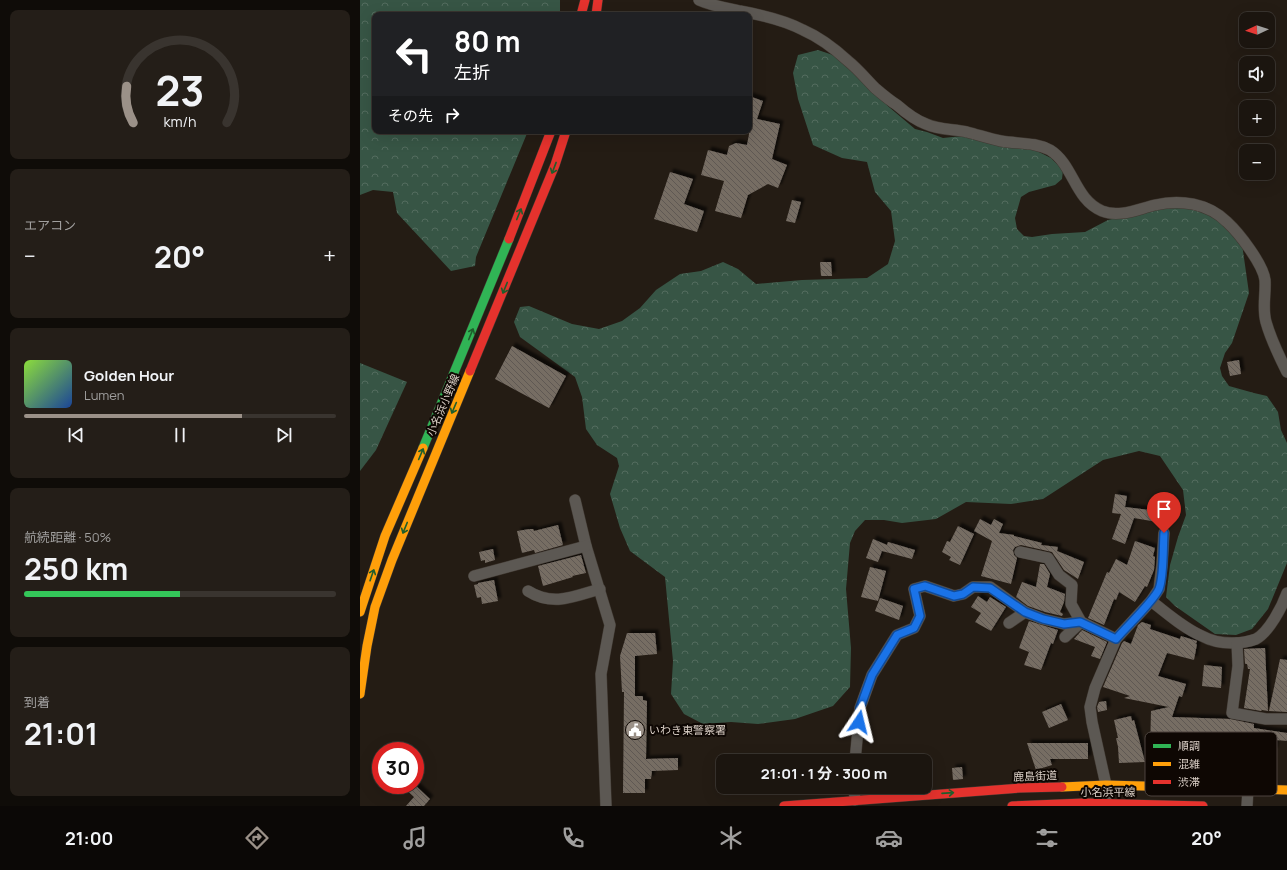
<!DOCTYPE html>
<html lang="ja">
<head>
<meta charset="utf-8">
<style>
	:root { --surface:#1b150f; --page:#241e18; --text:#f1f3f6; --muted:#a09f9e; --line:#39342f; --accent:#9b9188 }
	body { margin:0; font-family:Manrope,"Noto Sans JP",sans-serif; background:var(--page); color:var(--text); height:100vh; display:flex; flex-direction:column; font-size:15px; white-space:nowrap }
	* { box-sizing:border-box; margin:0 }
	p { font-size:13px; color:var(--muted) }
	.icon { flex:none; width:22px; height:22px; fill:none; stroke:currentColor; stroke-width:2; stroke-linecap:round; stroke-linejoin:round }
	.map { position:relative; flex:1; overflow:hidden }
	.details { display:flex; flex-direction:column; gap:10px; padding:10px; background:#0f0c08; width:360px }
	.details>* { flex:none }
	.top-card { position:absolute; left:12px; top:12px; width:380px; height:122px; border-radius:8px; box-shadow:0 4px 16px #0002,0 0 0 1px var(--line); background:#202124; color:#fff; overflow:hidden }
	.needle { width:26px; rotate:266deg }
	.controls { position:absolute; left:879px; top:12px; display:grid; gap:8px }
	.controls a { display:grid; place-items:center; width:36px; height:36px; border-radius:8px; background:var(--surface); box-shadow:0 4px 16px #0002,0 0 0 1px var(--line); font-size:20px }
	.speed { position:absolute; left:12px; top:742px; display:flex; gap:8px; font-size:20px; font-weight:700; text-align:center }
	.speed>* { display:grid; place-content:center; width:52px; height:52px; border-radius:50%; background:var(--surface); box-shadow:0 4px 16px #0002,0 0 0 1px var(--line); line-height:1 }
	.speed .limit { border:6px solid #d22; background:#fff; color:#111 }
	.pin { position:absolute; display:grid; place-items:center; width:34px; height:34px; color:#fff; margin:-41px -17px; border-radius:50% 50% 50% 0; rotate:-45deg; box-shadow:0 0 4px #0007 }
	.pin .icon { rotate:45deg }
	.me { position:absolute; width:44px; margin:-22px; rotate:10deg; stroke-linejoin:round; filter:drop-shadow(0 0 3px #0008) }
	.turn { display:flex; align-items:center; gap:14px; height:84px; padding:0 16px; font-size:18px }
	.turn .icon { width:52px; height:52px; stroke-width:2.5 }
	.turn b { display:block; font-size:28px; line-height:34px }
	.then { display:flex; align-items:center; height:38px; padding:0 16px; background:#0003; gap:8px; font-size:15px }
	.big { font-size:30px; font-weight:700; line-height:1.1 }
	.details .widget { flex:1; display:flex; flex-direction:column; justify-content:center; gap:6px; min-width:0; padding:0 14px; border-radius:8px; background:var(--page) }
	.details .dial { align-items:center; gap:0 }
	.dial svg { height:104px; overflow:visible; fill:none; stroke:var(--line); stroke-width:7; stroke-linecap:round; text-anchor:middle }
	.dial text { fill:var(--text); stroke:none }
	.song { display:flex; align-items:center; gap:12px }
	.cover { width:48px; height:48px; border-radius:6px; background:linear-gradient(135deg,hsl(90 70% 55%),hsl(220 70% 35%)) }
	.played { height:4px; border-radius:2px; background:linear-gradient(90deg,var(--accent) 70%,var(--line) 70%) }
	.keys { display:flex; justify-content:space-around; direction:ltr }
	.heat { display:flex; justify-content:space-between; align-items:center; font-size:22px; direction:ltr }
	.charge { height:6px; border-radius:3px; background:linear-gradient(90deg,#34c759 50%,var(--line) 0) }
	.trip { position:absolute; left:356px; top:754px; width:216px; height:40px; border-radius:8px; background:var(--surface); box-shadow:0 4px 16px #0002,0 0 0 1px var(--line); font-weight:700; line-height:40px; text-align:center }
	.menu { display:flex; height:64px; justify-content:space-around; align-items:center; background:#0b0806; color:var(--muted) }
	.menu .icon { width:28px; height:28px }
	.menu .on { color:var(--accent) }
	.menu b { font-size:18px; color:var(--text) }
	main { display:flex; flex:1; min-height:0 }
	.map>svg:first-child { display:block }
	.forest { fill:url(#forest-crowns) }
	.building { fill:url(#building-back-hatch); filter:url(#shadow) }
	.lines { fill:none; stroke-linecap:round; stroke-linejoin:round }
	.street-casing { stroke:#403932; stroke-width:12 }
	.fast-casing { stroke:#403932; stroke-width:10 }
	.slow-casing { stroke:#403932; stroke-width:10 }
	.jam-casing { stroke:#403932; stroke-width:10 }
	.street { stroke:#5c5853; stroke-width:11 }
	.fast { stroke:#30b455; stroke-width:9 }
	.slow { stroke:#ff9f0a; stroke-width:9 }
	.jam { stroke:#e5322d; stroke-width:9 }
	.oneway { stroke:#1f5e2c }
	.route-casing { stroke:#114b97; stroke-width:10 }
	.route { stroke:#1a73e8; stroke-width:7 }
	.labels { text-anchor:middle; stroke-width:4; stroke-linejoin:round; paint-order:stroke }
	.street-label { font-size:11px; fill:#dbd0c7; stroke:#0e0703 }
	.poi-label { font-size:11px; fill:#dbd0c7; stroke:#0e0703; text-anchor:start }
	.key { fill:#0e0703; stroke:#4c433e; stroke-width:1 }
	.key-label { font-size:11px; fill:#dbd0c7 }
</style>
</head>
<body>
<main>
<section class="details">
<div class="widget dial"><svg viewBox="0 0 100 80">
<path d="M14 69A42 42 0 1 1 86 69"/>
<path d="M14 69A42 42 0 0 1 9 41" stroke="#9b9188"/>
<text x="50" y="56" font-size="32" font-weight="700">23</text>
<text x="50" y="72" font-size="11">km/h</text>
</svg></div>
<div class="widget"><p>エアコン</p>
<div class="heat"><a>−</a><b class="big">20°</b><a>+</a></div>
</div>
<div class="widget">
<div class="song"><i class="cover"></i><div><b>Golden Hour</b><p>Lumen</p></div></div>
<div class="played"></div>
<div class="keys"><svg class="icon" aria-label="previous" viewBox="0 0 24 24"><path d="M18 5L8 12l10 7zM5 5v14"/></svg><svg class="icon" aria-label="pause" viewBox="0 0 24 24"><path d="M8 5v14M16 5v14"/></svg><svg class="icon" aria-label="next" viewBox="0 0 24 24"><path d="M6 5l10 7-10 7zM19 5v14"/></svg></div>
</div>
<div class="widget"><p>航続距離 · 50%</p><b class="big">250 km</b><div class="charge"></div></div>
<div class="widget"><p>到着</p><b class="big">21:01</b></div>
</section>
<div class="map">
<svg width="927" height="806" viewBox="0 0 927 806">
	<defs>
		<pattern id="forest-crowns" width="20" height="18" patternUnits="userSpaceOnUse"><rect width="20" height="18" fill="#375545"/><path d="M2 6a3 3 0 1 1 6 0M12 15a3 3 0 1 1 6 0" fill="none" stroke="#536c5e"/></pattern>
		<pattern id="building-back-hatch" width="6" height="6" patternUnits="userSpaceOnUse"><rect width="6" height="6" fill="#766d64"/><path d="M-1 5l2 2M0 0l6 6M5-1l2 2" fill="none" stroke="#5f5852"/></pattern>
		<filter id="shadow"><feDropShadow dx="3.5" dy="-3.5" stdDeviation="1" flood-color="#0009"/></filter>
	</defs>
	<rect width="100%" height="100%" fill="#241c14"/>
	<g class="forest">
		<path d="M0,0H200V15H15V131H168L116,257L115,266L91,271L37,213L33,192L13,190L0,195Z"/>
		<path d="M458,50L476,56L529,107L555,129L567,132L583,138L602,136L671,148L691,158L703,170L702,179L695,185L669,192L661,197L655,218L657,229L664,236L672,237L692,234L725,232L748,220L798,208H830L856,216L882,244L889,293L872,343L865,353L860,368L862,376L869,386L894,393L907,396L918,412L921,430L927,443V563L908,609L892,629L876,635L855,634L815,606L806,597L810,565L818,537L826,515L823,490L800,456L779,451L743,460L683,499L651,504L606,502L576,519L542,523L524,520H505L495,531L490,543L486,589L491,648L490,687L473,706L435,719L398,724L371,722L343,724L324,714L311,694L313,661L305,577L270,551L260,528L250,494L259,466L257,458L237,445L226,429L222,397L215,377L160,337L154,322L160,307L169,306L212,324L239,329L262,321L280,308L296,290L320,274L341,271L363,262L378,269L396,284L442,280L507,278L528,264L535,241L531,211L515,192L507,162L482,158L453,145L438,99L433,73L438,55Z"/>
		<path d="M0,363L47,382L16,450L0,471Z"/>
	</g>
	<g class="building">
		<path d="M389,96L403,101L397,119L420,124L412,159L427,165L418,188L408,184L388,195L381,218L355,211L364,181L341,175L348,150L367,155L369,146L376,143L387,145L389,134Z"/>
		<path d="M310,172L333,179L324,204L344,211L337,232L294,219Z"/>
		<path d="M432,200L441,202L435,223L426,221Z"/>
		<path d="M460,262H471L472,276H461Z"/>
		<path d="M152,346L206,376L189,408L135,379Z"/>
		<path d="M879,360L881,374L870,376L867,362Z"/>
		<path d="M755,494L767,496L765,507L798,511L797,522L774,518L765,544L752,539L761,514L752,513Z"/>
		<path d="M620,519L631,525L634,519L643,524L639,533L654,535V536L682,543L681,545L698,547L697,551L724,562L718,579L704,570L692,552L661,545L655,547L653,550L654,555L657,558L651,584L621,576L632,541L614,531Z"/>
		<path d="M198,525L203,545L175,553L174,550L162,553L157,531L170,529H173L174,531Z"/>
		<path d="M598,526L614,534L600,565L589,560L591,557L582,552L587,541L590,542Z"/>
		<path d="M513,539L527,545L528,542L555,550L552,559L522,551L518,562L506,558Z"/>
		<path d="M775,541L795,548L793,556L795,557L794,570L787,587L785,586L775,602L759,592L756,600L754,599L744,625L728,618L747,572L749,573L756,559L767,565Z"/>
		<path d="M133,549L135,560L125,563V560L121,561L119,552Z"/>
		<path d="M221,555L226,573L212,576L213,577L183,586L178,566Z"/>
		<path d="M680,564H684L690,574L687,587L705,594L704,602L700,612L703,614L702,616L685,612L668,606L656,597L662,582L676,587Z"/>
		<path d="M510,567L526,571L518,601L501,597Z"/>
		<path d="M134,580L138,601L122,604L121,597L117,598L114,585L118,584V583Z"/>
		<path d="M618,596L627,602L630,597L646,607L631,631L615,622L621,613L611,607Z"/>
		<path d="M520,598L543,606L539,620L515,611Z"/>
		<path d="M669,621L698,630L693,644L691,643L681,670L664,665L669,652L659,648Z"/>
		<path d="M782,622L791,625L790,629L820,639L821,636L837,641L836,644H837L834,660L807,653L798,676L826,684L822,697L819,696L812,717L870,719L894,724V728L927,733V741L916,740L914,751H910L907,773L896,772L897,760H895L896,755L805,752V750L790,749L791,711L809,707L764,698L770,696L743,687L762,643L764,641L771,644L778,625Z"/>
		<path d="M722,630L747,642L740,659L731,656L735,647L714,639Z"/>
		<path d="M267,633H295L297,654L275,656V696H283V700L287,701L286,759L318,758V770L292,771L291,779H285V793H263L264,692H262L260,656Z"/>
		<path d="M905,648L908,711L902,710L901,711L884,708L890,669H888L887,664H885L884,649Z"/>
		<path d="M920,659L927,660V712L909,711Z"/>
		<path d="M844,665L862,667L861,688L842,686Z"/>
		<path d="M746,701L747,710L738,712L737,707L739,702Z"/>
		<path d="M701,704L708,720L689,728L682,712Z"/>
		<path d="M771,716L772,721L774,720L785,762L759,763L758,747L756,738H758L754,720Z"/>
		<path d="M667,743H728V759H690L692,765L676,770Z"/>
		<path d="M602,767L603,779L593,780L592,768Z"/>
		<path d="M41,785H55L70,799L64,806H46L54,797Z"/>
	</g>
	<g class="lines">
		<g class="street-casing">
			<g id="street">
				<path d="M339,0C352,6 367,8 380,11C402,15 424,20 443,30C459,37 475,49 488,61C498,69 506,79 515,88C522,94 529,100 537,105C545,112 555,120 566,124C579,130 593,129 607,132C619,135 630,139 641,141C658,144 675,142 690,150C714,165 714,199 742,211C759,218 778,209 795,205C820,199 848,203 867,222C879,233 903,264 905,280C906,294 902,308 906,322C911,340 919,356 927,372"/>
				<path d="M215,500L226,546L250,625L241,674L246,806"/>
				<path d="M660,552L688,558L699,575L712,585L711,604L721,622L705,637"/>
				<path d="M114,576L226,546"/>
				<path d="M168,591C193,607 215,596 240,589"/>
				<path d="M791,601C807,613 823,628 842,636C851,641 861,643 872,643C880,643 888,642 896,639C909,632 922,607 927,593"/>
				<path d="M649,623L665,612"/>
				<path d="M877,643L878,666L872,713L906,719H927"/>
				<path d="M495,761L500,708L512,675L537,635L554,628L560,616L554,589L565,586L594,596L603,594L613,587H630L665,612L683,619L704,624L721,622L756,639"/>
				<path d="M494,787L495,800"/>
				<path d="M747,806L746,785L732,722L730,707L735,688L756,639L791,601L799,589L802,565L804,533"/>
				<path d="M887,806L888,789"/>
			</g>
		</g>
		<g class="fast-casing">
			<path id="fast" d="M63,448L149,239"/>
		</g>
		<g class="slow-casing">
			<g id="slow">
				<path d="M0,612L25,536L63,448"/>
				<path d="M0,694L7,646L15,607L32,560L110,371"/>
				<path d="M702,787L746,785L927,790"/>
			</g>
		</g>
		<g class="jam-casing">
			<g id="jam">
				<path d="M221,15L225,0"/>
				<path d="M236,15L238,0"/>
				<path d="M149,239L191,131"/>
				<path d="M110,371L195,165L206,131"/>
				<path d="M424,806L660,788L702,787"/>
				<path d="M652,806L724,803L843,806"/>
			</g>
		</g>
		<use href="#street" class="street"/>
		<use href="#fast" class="fast"/>
		<use href="#slow" class="slow"/>
		<use href="#jam" class="jam"/>
	</g>
	<defs><path id="oneway-shaft" d="M-6 0H5M1.5-3L5.5 0L1.5 3" fill="none" stroke-width="1.6" stroke-linecap="round" stroke-linejoin="round"/></defs>
	<g class="oneway">
		<use href="#oneway-shaft" transform="translate(194 168) rotate(111)"/>
		<use href="#oneway-shaft" transform="translate(159 214) rotate(-68)"/>
		<use href="#oneway-shaft" transform="translate(145 288) rotate(112)"/>
		<use href="#oneway-shaft" transform="translate(111 334) rotate(-68)"/>
		<use href="#oneway-shaft" transform="translate(94 408) rotate(113)"/>
		<use href="#oneway-shaft" transform="translate(61 454) rotate(-67)"/>
		<use href="#oneway-shaft" transform="translate(45 528) rotate(112)"/>
		<use href="#oneway-shaft" transform="translate(12 575) rotate(-71)"/>
		<use href="#oneway-shaft" transform="translate(588 793) rotate(-4)"/>
	</g>
	<g class="lines">
		<g class="route-casing">
			<path id="route" d="M499,722L500,708L512,675L537,635L554,628L560,616L554,589L565,586L594,596L603,594L613,587L630,588L665,612L683,619L704,624L720,622L756,639C766,627 793,602 799,589C804,576 803,547 804,533"/>
		</g>
		<use href="#route" class="route"/>
	</g>
	<defs>
		<g id="civic-disc" transform="scale(1)"><circle r="9.5" fill="#9b9188" stroke="#0e0703"/><path d="M-.6-6.5H3V-4.5H.6V-3L4-1V1h2V6H-6V1h2V-1L-.6-3ZM-1.2 2.5V6h2.4V2.5Z" fill="#fff"/></g>
	</defs>
	<g fill-rule="evenodd">
		<use href="#civic-disc" x="275" y="730"/>
	</g>
	<g class="labels">
		<g class="street-label">
			<text transform="translate(83 405) rotate(-67)" y="4">小名浜小野線</text>
			<text transform="translate(675 776) rotate(-2)" y="4">鹿島街道</text>
			<text x="748" y="796">小名浜平線</text>
		</g>
		<g class="poi-label">
			<text x="289" y="734">いわき東警察署</text>
		</g>
	</g>
	<rect x="785" y="732" width="132" height="64" rx="6" class="key"/>
	<rect x="793" y="744" width="18" height="4" fill="#30b455"/>
	<rect x="793" y="762" width="18" height="4" fill="#ff9f0a"/>
	<rect x="793" y="780" width="18" height="4" fill="#e5322d"/>
	<g class="key-label">
		<text x="818" y="750">順調</text>
		<text x="818" y="768">混雑</text>
		<text x="818" y="786">渋滞</text>
	</g>
</svg>
<div class="controls">
<a><svg class="needle" viewBox="-14 -14 28 28"><path d="M0-13l5 13h-10z" fill="#e53935"/><path d="M0 13l5-13h-10z" fill="#a09f9e"/></svg></a>
<a><svg class="icon" aria-label="sound" viewBox="0 0 24 24"><path d="M4 9h4l5-4v14l-5-4H4zM17 9q2 3 0 6"/></svg></a>
<a>+</a>
<a>−</a>
</div>
<div class="speed"><div class="limit">30</div></div>
<div class="pin" style="left:804px;top:533px;background:#d93025"><svg class="icon" aria-label="arrive" viewBox="0 0 24 24"><path d="M6 21V4h12l-3 4 3 4H6"/></svg></div>
<svg class="me" style="left:499px;top:722px" viewBox="-20 -20 40 40"><path d="M0-17L14 15 0 8-14 15z" fill="#1a73e8" stroke="#fff" stroke-width="4"/></svg>
<div class="trip">21:01 · 1 分 · 300 m</div>
<div class="top-card">
<div class="turn"><svg class="icon" aria-label="left" viewBox="0 0 24 24"><path d="M17 20v-9H6M10 6l-5 5 5 5"/></svg><div><b>80 m</b>左折</div></div>
<div class="then">その先<svg class="icon" aria-label="right" viewBox="0 0 24 24"><path d="M7 20v-9h11M14 6l5 5-5 5"/></svg></div>
</div>
</div>
</main>
<nav class="menu">
<b>21:00</b>
<svg class="icon on" aria-label="directions" viewBox="0 0 24 24"><path d="M12 3l9 9-9 9-9-9zM9 14v-3h6M13 9l2 2-2 2"/></svg>
<svg class="icon" aria-label="music" viewBox="0 0 24 24"><path d="M9 18V5l10-2v13"/><circle cx="6" cy="18" r="3"/><circle cx="16" cy="16" r="3"/></svg>
<svg class="icon" aria-label="phone" viewBox="0 0 24 24"><path d="M5 4h4l2 5-3 2q2 4 5 5l2-3 5 2v4C11 20 4 13 5 4z"/></svg>
<svg class="icon" aria-label="climate" viewBox="0 0 24 24"><path d="M12 3v18M4 7l16 10M4 17L20 7"/></svg>
<svg class="icon" aria-label="car" viewBox="0 0 24 24"><path d="M5 17H2v-5l4-1 3-4h7l3 4 3 1v5h-3M9 17h6M6 11h13"/><circle cx="7" cy="17" r="2"/><circle cx="17" cy="17" r="2"/></svg>
<svg class="icon" aria-label="filters" viewBox="0 0 24 24"><path d="M4 7h16M4 17h16"/><circle cx="9" cy="7" r="2"/><circle cx="15" cy="17" r="2"/></svg>
<b>20°</b>
</nav>
</body>
</html>
